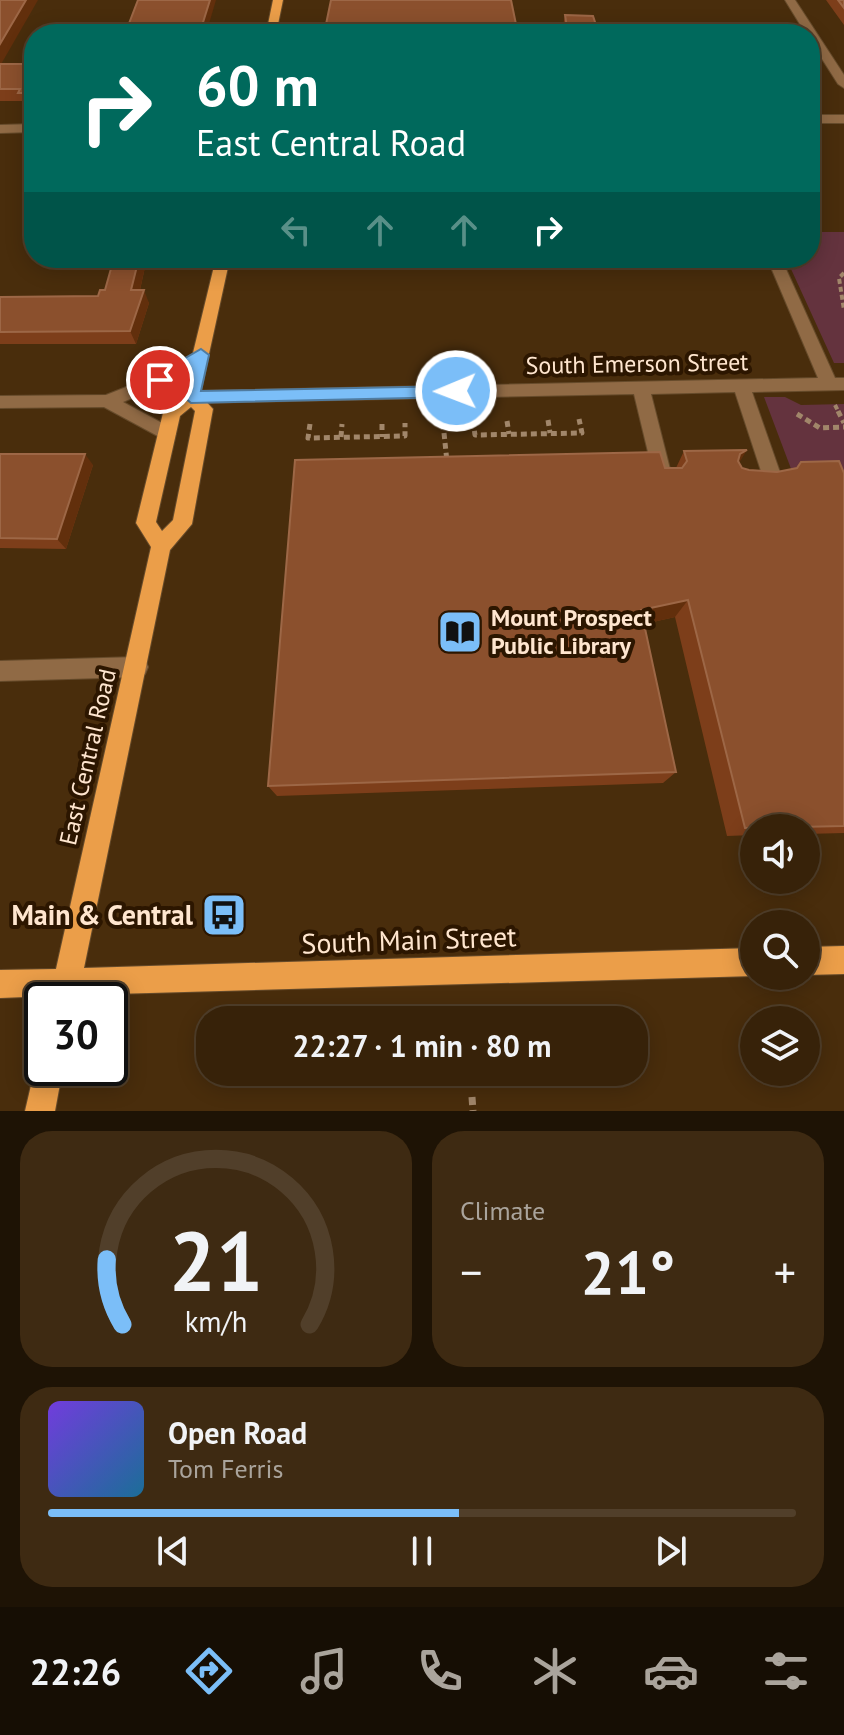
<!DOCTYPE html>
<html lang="en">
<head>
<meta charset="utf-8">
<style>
	:root { --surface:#372209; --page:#3e2a12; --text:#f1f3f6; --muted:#aaa49c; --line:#513f2a; --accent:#7bbef8 }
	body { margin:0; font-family:"PT Sans",sans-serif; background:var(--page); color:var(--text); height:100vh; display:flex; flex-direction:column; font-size:30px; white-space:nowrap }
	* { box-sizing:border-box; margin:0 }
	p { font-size:26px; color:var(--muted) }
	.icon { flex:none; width:44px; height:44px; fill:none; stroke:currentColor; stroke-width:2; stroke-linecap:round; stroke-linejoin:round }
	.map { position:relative; height:1111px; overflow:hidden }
	.drawer { display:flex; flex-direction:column; gap:20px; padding:20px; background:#1e1305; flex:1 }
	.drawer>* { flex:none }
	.top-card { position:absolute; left:24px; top:24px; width:796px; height:244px; border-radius:32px; box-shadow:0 4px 20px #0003,0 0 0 2px var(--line); background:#00695c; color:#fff; overflow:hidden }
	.buttons { position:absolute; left:740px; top:814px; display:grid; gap:16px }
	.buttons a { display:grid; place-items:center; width:80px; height:80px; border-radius:50%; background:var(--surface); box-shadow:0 4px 20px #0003,0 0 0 2px var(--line); font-size:40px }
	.speed { position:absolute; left:24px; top:982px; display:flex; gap:16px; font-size:40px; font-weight:700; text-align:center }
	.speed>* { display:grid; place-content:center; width:104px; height:104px; border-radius:50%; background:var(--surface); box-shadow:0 4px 20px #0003,0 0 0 2px var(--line); line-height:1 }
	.speed .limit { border:4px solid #111; border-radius:12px; background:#fff; color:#111 }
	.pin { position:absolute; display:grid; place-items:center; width:68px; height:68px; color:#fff; margin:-34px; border:4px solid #fff; border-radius:50%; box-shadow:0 2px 8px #0007 }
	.me { position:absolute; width:88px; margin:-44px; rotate:269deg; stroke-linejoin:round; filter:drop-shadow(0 0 6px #0008) }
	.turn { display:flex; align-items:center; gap:28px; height:168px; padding:0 40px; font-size:36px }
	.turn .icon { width:104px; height:104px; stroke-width:2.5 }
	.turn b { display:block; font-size:56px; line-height:68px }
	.lanes { display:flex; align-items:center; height:76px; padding:0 40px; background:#0003; justify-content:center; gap:40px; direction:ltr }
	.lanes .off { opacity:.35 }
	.big { font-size:60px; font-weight:700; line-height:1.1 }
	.drawer .widget { flex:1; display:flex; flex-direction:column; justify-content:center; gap:12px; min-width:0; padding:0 28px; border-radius:32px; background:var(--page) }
	.drawer .dial { align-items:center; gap:0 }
	.dial svg { height:208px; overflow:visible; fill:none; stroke:var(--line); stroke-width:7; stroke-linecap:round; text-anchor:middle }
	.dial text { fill:var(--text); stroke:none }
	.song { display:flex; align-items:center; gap:24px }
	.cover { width:96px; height:96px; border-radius:12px; background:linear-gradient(135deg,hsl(260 70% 55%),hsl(200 70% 35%)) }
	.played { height:8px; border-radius:4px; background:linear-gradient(90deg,var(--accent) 55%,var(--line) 55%) }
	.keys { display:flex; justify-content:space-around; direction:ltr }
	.heat { display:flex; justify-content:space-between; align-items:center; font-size:44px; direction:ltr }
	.drawer .tiles { flex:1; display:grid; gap:20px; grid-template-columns:1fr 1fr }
	.widget:last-child { grid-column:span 2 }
	.trip { position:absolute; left:196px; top:1006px; width:452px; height:80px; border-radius:32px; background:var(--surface); box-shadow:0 4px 20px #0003,0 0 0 2px var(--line); font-weight:700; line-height:80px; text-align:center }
	.tabs { display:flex; height:128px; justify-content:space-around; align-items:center; background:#160e04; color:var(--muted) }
	.tabs .icon { width:56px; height:56px }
	.tabs .on { color:var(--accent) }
	.tabs b { font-size:36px; color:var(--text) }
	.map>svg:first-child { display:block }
	.green { fill:#64333e }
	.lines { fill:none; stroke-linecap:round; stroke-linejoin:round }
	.minor-casing { stroke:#664b2b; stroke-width:2 }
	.major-casing { stroke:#664b2b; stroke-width:2 }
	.path-far2 { stroke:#a1866a; stroke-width:4; stroke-dasharray:5 3; stroke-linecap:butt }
	.path-far1 { stroke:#a1866a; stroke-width:5; stroke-dasharray:6 4; stroke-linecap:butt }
	.path { stroke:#a1866a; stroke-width:7; stroke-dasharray:8 5; stroke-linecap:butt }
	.minor { fill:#906a45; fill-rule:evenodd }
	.major { fill:#eb9e49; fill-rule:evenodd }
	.wall { fill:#7d3e1a }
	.shaded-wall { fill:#622f0c }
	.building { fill:#8b502d; stroke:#9d6746; stroke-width:2 }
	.route { fill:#7bbef8; stroke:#507ca1; stroke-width:2 }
	.labels { text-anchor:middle; stroke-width:8; stroke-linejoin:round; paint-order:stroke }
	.street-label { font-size:24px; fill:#ffe6cf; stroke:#2c1600 }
	.poi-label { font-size:24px; font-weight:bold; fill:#ffe6cf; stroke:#2c1600; text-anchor:start }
	.near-poi-label { font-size:28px; font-weight:bold; fill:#ffe6cf; stroke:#2c1600; text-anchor:end }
	.near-street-label { font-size:28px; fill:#ffe6cf; stroke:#2c1600 }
</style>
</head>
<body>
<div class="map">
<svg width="844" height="1111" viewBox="0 0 844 1111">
	<rect width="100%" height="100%" fill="#492d0c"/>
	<g class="green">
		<path d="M810,232H844V363H834L786,258H810Z"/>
		<path d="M764,397H785L801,405L844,404V498L796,482Z"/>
	</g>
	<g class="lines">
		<g class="minor-casing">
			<g id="minor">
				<path d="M785,0H795L844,75V88L838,84L810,40V34H806Z"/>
				<rect x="810" y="115" width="34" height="8"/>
				<path d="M34,124V132L0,133V125Z"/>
				<path d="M767,258H781L835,378H844V390L752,392L783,481L781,486C771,489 761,489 751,486L749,481L751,476L762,474L735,392L651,394L672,477L670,482H656L654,477L634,394L191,403L182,397L191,391L818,378Z"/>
				<path d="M201,349L209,355L207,359L166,384L123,402L173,429L176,434L167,441L104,407L0,408V396L106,395L154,376Z"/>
				<path d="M137,657L145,660L148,667L145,674L137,677L0,681V661Z"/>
			</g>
		</g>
		<g class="major-casing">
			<g id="major">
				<path d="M273,0H283L276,34H266Z"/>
				<path d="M216,258H230L200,395L213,409L192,524L170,550L84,968L754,948V976L78,995L77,1000H49L50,996L0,998V970L56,969L151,547L136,523L163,413L183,394ZM191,407L195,411L173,520L162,531L156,522L180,416Z"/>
				<path d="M844,946V974L806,975V947Z"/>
				<path d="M42,1056V1068H63L55,1111H25L35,1068Z"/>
			</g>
		</g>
		<g class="path-far2">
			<path d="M844,273L839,278L844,310"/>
			<path d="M835,405L839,413"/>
		</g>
		<g class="path-far1">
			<path d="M838,411L844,423"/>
			<path d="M797,414L820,428L844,427"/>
			<path d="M548,420L550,433"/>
			<path d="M473,421L475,435L582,433L579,419"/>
			<path d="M507,421L509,434"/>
			<path d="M443,423L447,462"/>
			<path d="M310,424L308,438L405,436V423"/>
			<path d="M382,424V437"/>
			<path d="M341,437L342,424"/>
		</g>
		<path class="path" d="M472,1097L473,1111"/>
		<use href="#minor" class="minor"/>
		<use href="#major" class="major"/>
	</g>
	<g class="wall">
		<path d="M0,0L1,64H34V105H24L22,101H0Z"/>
		<path d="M826,0H844V25Z"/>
		<path d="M565,15L599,34H673H565L563,26Z"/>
		<path d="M114,258H147L140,290L149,303L136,344H0V297L98,296L105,290Z"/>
		<path d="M684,451L739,463L742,468L749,470L777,472L796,468L801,462L844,473V833L806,834V828H754V835L727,836L675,617L644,624L676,772L663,783L277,796L268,786L665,468H676Z"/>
		<path d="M0,454L93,465L66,549L0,548Z"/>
	</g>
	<g class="shaded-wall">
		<path d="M26,0H38L0,66V44Z"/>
		<path d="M210,0H216L206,34L200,32Z"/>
		<path d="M139,258H147L137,303L131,290Z"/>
		<path d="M144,290L149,303L136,344L130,331Z"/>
		<path d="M747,450L734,471L740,454Z"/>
		<path d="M85,454L93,465L66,549L57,539Z"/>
		<path d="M688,600L675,617L631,627L641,610Z"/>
	</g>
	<g class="building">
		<path d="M0,0H26L0,44Z"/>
		<path d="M138,0H210L200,32L222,31L221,34H125Z"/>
		<path d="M331,0H511L518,34H324Z"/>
		<path d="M838,0H844V8Z"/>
		<path d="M565,15L593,16L599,34H673H568Z"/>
		<path d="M0,64H34V93H18L20,89H0Z"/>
		<path d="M114,258H139L131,290H144L130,331L0,332V297L98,296L100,290H105Z"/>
		<path d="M747,450L740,454L738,461L742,468L749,470L777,472L797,468L801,462L839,461L844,473V826L745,828L688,600L641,610L676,772L268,786L295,460L660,452L665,468H682L687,461L684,451Z"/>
		<path d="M0,454H85L57,539L0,538Z"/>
	</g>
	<path class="route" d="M201,349L209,355L201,391L456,386L464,391L456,397L191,403L184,397L190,368L165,384H154V376Z"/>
	<defs>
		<g id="library-square" transform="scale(2.3)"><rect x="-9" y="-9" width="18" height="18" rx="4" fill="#7bbef8" stroke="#2c1600"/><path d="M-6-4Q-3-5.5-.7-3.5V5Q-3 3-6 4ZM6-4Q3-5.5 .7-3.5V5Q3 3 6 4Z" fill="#111"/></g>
		<g id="bus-square" transform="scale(2.3)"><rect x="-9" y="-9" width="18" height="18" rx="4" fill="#7bbef8" stroke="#2c1600"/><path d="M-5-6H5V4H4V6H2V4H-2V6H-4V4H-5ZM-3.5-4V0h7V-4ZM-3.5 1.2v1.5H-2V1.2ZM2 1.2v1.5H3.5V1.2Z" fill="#111"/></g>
	</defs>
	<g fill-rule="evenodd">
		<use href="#library-square" x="460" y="632"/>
		<use href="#bus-square" x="224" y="915"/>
	</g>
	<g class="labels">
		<g class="street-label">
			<text transform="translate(637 364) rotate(-1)" y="8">South Emerson Street</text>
			<text transform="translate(88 757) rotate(-77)" y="8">East Central Road</text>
		</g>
		<g class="poi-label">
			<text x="491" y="626">Mount Prospect<tspan x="491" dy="28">Public Library</tspan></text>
		</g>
		<g class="near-poi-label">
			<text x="193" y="925">Main &amp; Central</text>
		</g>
		<g class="near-street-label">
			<text transform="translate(409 940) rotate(-2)" y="10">South Main Street</text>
		</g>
	</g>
</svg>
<div class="buttons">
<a><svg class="icon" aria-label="sound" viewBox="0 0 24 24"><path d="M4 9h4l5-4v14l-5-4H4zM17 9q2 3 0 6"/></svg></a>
<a><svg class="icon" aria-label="search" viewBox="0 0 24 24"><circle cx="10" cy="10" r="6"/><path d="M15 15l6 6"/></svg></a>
<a><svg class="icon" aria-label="layers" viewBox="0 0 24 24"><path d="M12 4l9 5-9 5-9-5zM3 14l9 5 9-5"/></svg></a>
</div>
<div class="speed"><div class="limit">30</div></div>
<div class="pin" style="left:160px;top:380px;background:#d93025"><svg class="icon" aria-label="arrive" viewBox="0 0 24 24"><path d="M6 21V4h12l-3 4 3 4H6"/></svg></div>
<svg class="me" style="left:456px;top:391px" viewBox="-20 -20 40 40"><circle r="17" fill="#7bbef8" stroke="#fff" stroke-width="3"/><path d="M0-11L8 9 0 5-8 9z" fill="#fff"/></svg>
<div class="trip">22:27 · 1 min · 80 m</div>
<div class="top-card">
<div class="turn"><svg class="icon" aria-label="right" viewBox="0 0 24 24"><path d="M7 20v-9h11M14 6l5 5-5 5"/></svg><div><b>60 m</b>East Central Road</div></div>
<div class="lanes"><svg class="icon off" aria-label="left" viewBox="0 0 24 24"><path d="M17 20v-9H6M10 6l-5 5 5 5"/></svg><svg class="icon off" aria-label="ahead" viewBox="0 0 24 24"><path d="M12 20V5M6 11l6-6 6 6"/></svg><svg class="icon off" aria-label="ahead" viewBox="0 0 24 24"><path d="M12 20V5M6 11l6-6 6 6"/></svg><svg class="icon" aria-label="right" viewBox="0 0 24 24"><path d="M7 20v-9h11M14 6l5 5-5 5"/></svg></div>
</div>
</div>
<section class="drawer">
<div class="tiles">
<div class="widget dial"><svg viewBox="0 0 100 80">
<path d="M14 69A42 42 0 1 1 86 69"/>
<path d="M14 69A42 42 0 0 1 8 44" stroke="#7bbef8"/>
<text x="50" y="56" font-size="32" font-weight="700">21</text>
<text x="50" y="72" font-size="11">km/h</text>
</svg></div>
<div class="widget"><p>Climate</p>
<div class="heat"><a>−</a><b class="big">21°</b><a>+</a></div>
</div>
<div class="widget">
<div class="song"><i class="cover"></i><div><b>Open Road</b><p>Tom Ferris</p></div></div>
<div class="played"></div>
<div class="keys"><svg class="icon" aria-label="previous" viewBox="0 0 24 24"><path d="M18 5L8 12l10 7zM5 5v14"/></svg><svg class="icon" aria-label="pause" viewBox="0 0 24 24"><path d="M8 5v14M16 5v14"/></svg><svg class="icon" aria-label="next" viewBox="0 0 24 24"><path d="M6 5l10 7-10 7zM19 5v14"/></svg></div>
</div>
</div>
</section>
<nav class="tabs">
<b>22:26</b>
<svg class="icon on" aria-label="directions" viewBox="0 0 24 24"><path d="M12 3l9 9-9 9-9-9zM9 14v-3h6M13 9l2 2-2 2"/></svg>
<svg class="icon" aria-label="music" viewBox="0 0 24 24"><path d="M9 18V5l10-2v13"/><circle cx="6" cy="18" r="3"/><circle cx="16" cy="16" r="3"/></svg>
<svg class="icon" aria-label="phone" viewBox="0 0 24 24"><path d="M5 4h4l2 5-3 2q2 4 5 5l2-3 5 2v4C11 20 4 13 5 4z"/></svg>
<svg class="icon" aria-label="climate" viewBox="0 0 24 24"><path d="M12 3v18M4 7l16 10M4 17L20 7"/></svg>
<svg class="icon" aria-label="car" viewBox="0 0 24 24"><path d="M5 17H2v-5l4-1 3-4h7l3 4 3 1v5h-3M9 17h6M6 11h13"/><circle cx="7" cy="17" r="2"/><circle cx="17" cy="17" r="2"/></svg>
<svg class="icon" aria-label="filters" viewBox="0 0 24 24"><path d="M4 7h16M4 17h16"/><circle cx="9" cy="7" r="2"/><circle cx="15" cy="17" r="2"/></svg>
</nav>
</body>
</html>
